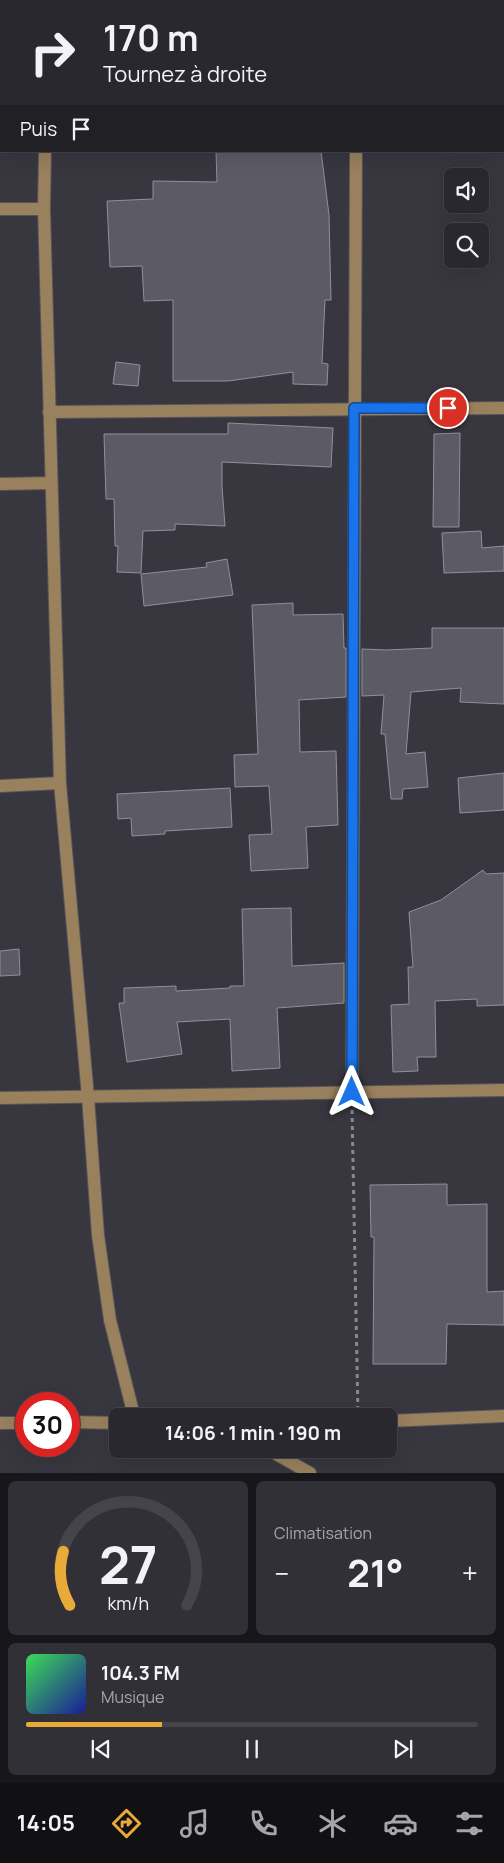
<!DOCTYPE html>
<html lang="fr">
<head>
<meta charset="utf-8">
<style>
	:root { --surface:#2a282f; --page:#323037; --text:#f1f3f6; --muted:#a5a6aa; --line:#46444b; --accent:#eaaa39 }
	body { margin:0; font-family:Manrope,sans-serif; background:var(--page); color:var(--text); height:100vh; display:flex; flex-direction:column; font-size:19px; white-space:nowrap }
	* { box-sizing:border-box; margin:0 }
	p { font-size:16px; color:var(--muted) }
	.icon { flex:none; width:28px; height:28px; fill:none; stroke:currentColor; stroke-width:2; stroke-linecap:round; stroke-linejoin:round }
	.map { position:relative; height:1473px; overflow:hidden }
	.panel { display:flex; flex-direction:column; gap:8px; padding:8px; background:#17161a; flex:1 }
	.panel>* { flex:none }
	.top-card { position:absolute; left:0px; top:0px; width:505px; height:152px; box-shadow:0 5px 20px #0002,0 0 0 1px var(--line); background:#2a282f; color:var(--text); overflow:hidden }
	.buttons { position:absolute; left:444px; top:168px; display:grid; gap:10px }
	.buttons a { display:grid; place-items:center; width:45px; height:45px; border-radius:8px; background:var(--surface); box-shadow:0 5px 20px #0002,0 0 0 1px var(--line); font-size:25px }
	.speed { position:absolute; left:15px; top:1392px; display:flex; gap:10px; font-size:25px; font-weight:700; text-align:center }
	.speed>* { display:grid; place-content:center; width:65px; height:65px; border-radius:50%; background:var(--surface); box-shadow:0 5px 20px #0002,0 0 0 1px var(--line); line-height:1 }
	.speed .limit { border:8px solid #d22; background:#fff; color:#111 }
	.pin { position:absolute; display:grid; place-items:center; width:42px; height:42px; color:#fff; margin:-21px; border:2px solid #fff; border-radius:50%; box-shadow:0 1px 5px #0007 }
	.me { position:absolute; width:55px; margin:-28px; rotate:0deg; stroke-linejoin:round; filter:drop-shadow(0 0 4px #0008) }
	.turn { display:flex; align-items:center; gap:18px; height:105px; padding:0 20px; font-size:22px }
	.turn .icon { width:65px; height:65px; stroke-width:2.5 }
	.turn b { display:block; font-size:35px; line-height:42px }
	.then { display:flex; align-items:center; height:48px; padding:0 20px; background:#0003; gap:10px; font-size:19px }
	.big { font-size:38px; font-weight:700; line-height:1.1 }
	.panel .tile { flex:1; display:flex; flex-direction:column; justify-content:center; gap:8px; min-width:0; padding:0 18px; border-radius:8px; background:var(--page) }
	.panel .dial { align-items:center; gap:0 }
	.dial svg { height:130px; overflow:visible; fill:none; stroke:var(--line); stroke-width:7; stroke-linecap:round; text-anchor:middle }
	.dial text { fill:var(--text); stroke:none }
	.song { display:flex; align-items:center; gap:15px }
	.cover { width:60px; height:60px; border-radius:8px; background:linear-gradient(135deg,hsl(130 70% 55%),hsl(240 70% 35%)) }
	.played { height:5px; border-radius:2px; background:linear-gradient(90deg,var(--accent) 30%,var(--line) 30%) }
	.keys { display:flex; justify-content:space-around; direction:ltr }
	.heat { display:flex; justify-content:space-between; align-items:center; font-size:28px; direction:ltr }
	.panel .tiles { flex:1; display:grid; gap:8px; grid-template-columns:1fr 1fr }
	.tile:last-child { grid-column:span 2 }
	.trip { position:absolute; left:109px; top:1408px; width:288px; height:50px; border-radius:8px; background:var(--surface); box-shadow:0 5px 20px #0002,0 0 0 1px var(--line); font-weight:700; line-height:50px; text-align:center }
	.tab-bar { display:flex; height:80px; justify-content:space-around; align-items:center; background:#111013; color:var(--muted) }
	.tab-bar .icon { width:35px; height:35px }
	.tab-bar .selected { color:var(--accent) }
	.tab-bar b { font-size:22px; color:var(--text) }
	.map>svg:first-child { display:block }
	.building { fill:#5c5b65; stroke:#918f9a }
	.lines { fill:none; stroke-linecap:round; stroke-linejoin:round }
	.minor-casing { stroke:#55535b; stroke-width:14 }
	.path { stroke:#89888f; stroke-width:3; stroke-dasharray:4 4; stroke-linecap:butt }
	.minor { stroke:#99815d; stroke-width:12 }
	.route-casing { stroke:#114b97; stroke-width:12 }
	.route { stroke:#1a73e8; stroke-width:9 }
</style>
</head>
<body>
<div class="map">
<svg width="504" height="1473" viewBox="0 0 504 1473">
	<rect width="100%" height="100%" fill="#38363f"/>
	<g class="building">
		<path d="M216,151H321L329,215L331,300H325L322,363L328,364L327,385L293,384V372L228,381H173V300L144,301L142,266L110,267L107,201L153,199V181L217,182Z"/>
		<path d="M116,362L140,365L138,386L113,384Z"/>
		<path d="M228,423L333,428L331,467L222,462V486L225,526L175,524V530L143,531L141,573L117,572L118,546H115L114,499H106L104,434H228Z"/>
		<path d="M460,433L459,527H433L434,434Z"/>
		<path d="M481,531L482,548L504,546V571L444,573L442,533Z"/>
		<path d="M227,559L233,595L144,606L141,574L207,567L206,563Z"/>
		<path d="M293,603V615L343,614L344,648H346V697L299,700L300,752L336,751L338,825L306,827L308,868L251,871L249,835L272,834L269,786L235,787L234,755L258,754L252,605Z"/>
		<path d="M432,628H504V704L460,702L461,688L411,692L406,754L425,752L428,787L403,789L402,799H391L385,734H381L384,695L362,696V649L386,650L432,648Z"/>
		<path d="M504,773V810L460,813L458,778Z"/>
		<path d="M230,788L232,827L165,831V834L132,836L131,818L118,819L117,794Z"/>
		<path d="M483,870L486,874L504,873V1005L477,1006V999L435,1001L436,1057H417L418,1071L393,1072L391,1005L409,1004L408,967H413L409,912L441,900Z"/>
		<path d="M291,908L292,966L344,963V1003L277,1008L280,1068L232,1071L230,1019L177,1022L182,1054L127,1062L119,1003H124V988L176,986V991L230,988V986H244L242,909Z"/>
		<path d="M19,949L20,975L0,976V951Z"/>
		<path d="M447,1184V1205L487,1204V1292L504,1291V1325L447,1324L446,1364H373L374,1237H371L370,1185Z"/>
	</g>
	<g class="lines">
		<g class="minor-casing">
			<g id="minor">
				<path d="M355,0V1"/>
				<path d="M46,1V0"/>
				<path d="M45,151L44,209L60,783L88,1097L98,1235L110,1320L134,1416"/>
				<path d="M0,209H44"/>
				<path d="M49,412L504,408"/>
				<path d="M0,484L51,483"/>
				<path d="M0,786L60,783"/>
				<path d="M352,1092L356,151"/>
				<path d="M0,1098L504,1090"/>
				<path d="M388,1421L504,1416"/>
				<path d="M69,1422L118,1423"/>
				<path d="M0,1423H26"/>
				<path d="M267,1449L310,1473"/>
			</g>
		</g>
		<path class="path" d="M352,1110L358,1416"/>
		<use href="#minor" class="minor"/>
	</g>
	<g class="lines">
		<g class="route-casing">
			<path id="route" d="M352,1092L354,408H448"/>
		</g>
		<use href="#route" class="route"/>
	</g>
</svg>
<div class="buttons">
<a><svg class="icon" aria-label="sound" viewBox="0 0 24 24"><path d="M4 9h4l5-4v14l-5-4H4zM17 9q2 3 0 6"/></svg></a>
<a><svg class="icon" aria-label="search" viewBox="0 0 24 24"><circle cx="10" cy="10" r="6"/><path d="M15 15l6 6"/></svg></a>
</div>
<div class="speed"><div class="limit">30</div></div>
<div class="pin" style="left:448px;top:408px;background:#d93025"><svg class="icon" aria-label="arrive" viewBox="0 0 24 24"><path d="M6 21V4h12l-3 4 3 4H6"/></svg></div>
<svg class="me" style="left:352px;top:1092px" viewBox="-20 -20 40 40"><path d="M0-17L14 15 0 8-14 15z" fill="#1a73e8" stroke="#fff" stroke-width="4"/></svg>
<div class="trip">14:06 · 1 min · 190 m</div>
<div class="top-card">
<div class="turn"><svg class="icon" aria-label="right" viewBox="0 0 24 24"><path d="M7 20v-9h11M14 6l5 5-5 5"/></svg><div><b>170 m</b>Tournez à droite</div></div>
<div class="then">Puis<svg class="icon" aria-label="arrive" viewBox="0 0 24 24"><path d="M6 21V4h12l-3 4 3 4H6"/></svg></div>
</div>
</div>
<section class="panel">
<div class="tiles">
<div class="tile dial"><svg viewBox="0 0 100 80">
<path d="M14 69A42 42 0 1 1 86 69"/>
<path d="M14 69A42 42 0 0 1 10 36" stroke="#eaaa39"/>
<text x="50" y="56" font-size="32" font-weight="700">27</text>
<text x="50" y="72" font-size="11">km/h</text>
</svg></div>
<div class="tile"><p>Climatisation</p>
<div class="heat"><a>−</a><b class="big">21°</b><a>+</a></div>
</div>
<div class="tile">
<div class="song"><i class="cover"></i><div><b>104.3 FM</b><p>Musique</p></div></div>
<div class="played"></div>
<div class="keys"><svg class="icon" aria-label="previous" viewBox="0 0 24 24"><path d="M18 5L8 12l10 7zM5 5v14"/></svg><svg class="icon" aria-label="pause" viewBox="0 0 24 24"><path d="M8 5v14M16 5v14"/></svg><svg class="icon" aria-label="next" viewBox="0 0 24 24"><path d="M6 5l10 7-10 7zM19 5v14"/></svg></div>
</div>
</div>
</section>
<nav class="tab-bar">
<b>14:05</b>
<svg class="icon selected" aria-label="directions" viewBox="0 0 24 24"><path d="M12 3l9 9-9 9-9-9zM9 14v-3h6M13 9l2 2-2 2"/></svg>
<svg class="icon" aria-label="music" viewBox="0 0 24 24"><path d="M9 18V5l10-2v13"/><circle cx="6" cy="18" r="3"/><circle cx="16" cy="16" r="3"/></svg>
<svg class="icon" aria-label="phone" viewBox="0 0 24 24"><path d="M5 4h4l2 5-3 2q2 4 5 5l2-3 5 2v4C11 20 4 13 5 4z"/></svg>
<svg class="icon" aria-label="climate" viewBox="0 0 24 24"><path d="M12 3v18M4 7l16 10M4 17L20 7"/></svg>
<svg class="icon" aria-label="car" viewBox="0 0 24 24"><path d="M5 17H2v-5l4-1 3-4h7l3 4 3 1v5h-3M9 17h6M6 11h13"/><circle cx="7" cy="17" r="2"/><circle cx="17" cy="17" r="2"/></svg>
<svg class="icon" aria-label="filters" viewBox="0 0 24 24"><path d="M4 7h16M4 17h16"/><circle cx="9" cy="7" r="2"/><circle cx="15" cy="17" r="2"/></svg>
</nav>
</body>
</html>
